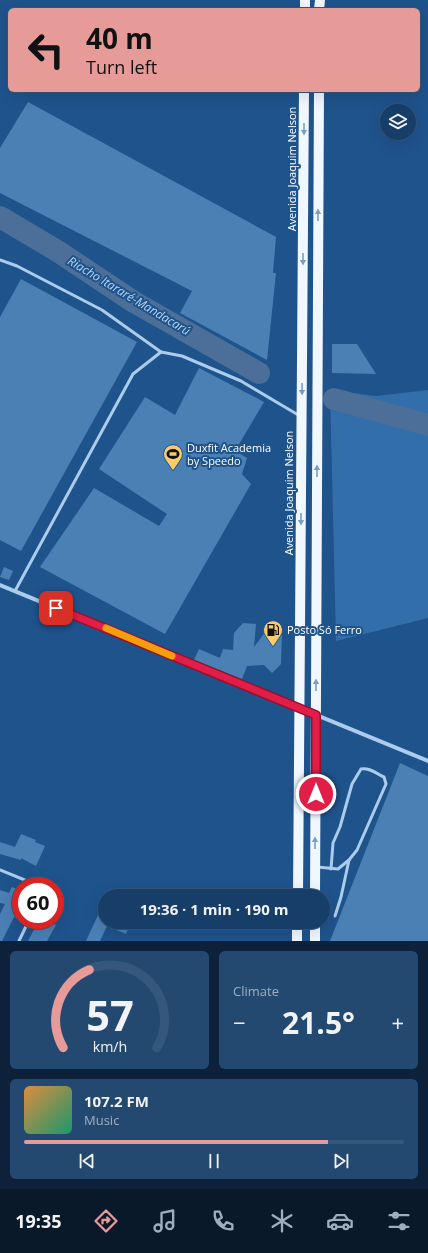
<!DOCTYPE html>
<html lang="en">
<head>
<meta charset="utf-8">
<style>
	:root { --surface:#173e69; --page:#244971; --text:#f1f3f6; --muted:#9eaec0; --line:#36577d; --accent:#e69b98 }
	body { margin:0; font-family:"Open Sans",sans-serif; background:var(--page); color:var(--text); height:100vh; display:flex; flex-direction:column; font-size:15px; white-space:nowrap }
	* { box-sizing:border-box; margin:0 }
	p { font-size:13px; color:var(--muted) }
	.icon { flex:none; width:22px; height:22px; fill:none; stroke:currentColor; stroke-width:2; stroke-linecap:round; stroke-linejoin:round }
	.map { position:relative; height:941px; overflow:hidden }
	.side { display:flex; flex-direction:column; gap:10px; padding:10px; background:#0d223a; flex:1 }
	.side>* { flex:none }
	.banner { position:absolute; left:8px; top:8px; width:412px; height:84px; border-radius:6px; box-shadow:0 4px 16px #0002,0 0 0 1px var(--line); background:#e69b98; color:#111; overflow:hidden }
	.buttons { position:absolute; left:380px; top:104px; display:grid; gap:8px }
	.buttons a { display:grid; place-items:center; width:36px; height:36px; border-radius:50%; background:var(--surface); box-shadow:0 4px 16px #0002,0 0 0 1px var(--line); font-size:20px }
	.speed { position:absolute; left:12px; top:877px; display:flex; gap:8px; font-size:20px; font-weight:700; text-align:center }
	.speed>* { display:grid; place-content:center; width:52px; height:52px; border-radius:50%; background:var(--surface); box-shadow:0 4px 16px #0002,0 0 0 1px var(--line); line-height:1 }
	.speed .limit { border:6px solid #d22; background:#fff; color:#111 }
	.pin { position:absolute; display:grid; place-items:center; width:34px; height:34px; color:#fff; margin:-17px; border-radius:8px; box-shadow:0 2px 6px #0006 }
	.me { position:absolute; width:44px; margin:-22px; rotate:0deg; stroke-linejoin:round; filter:drop-shadow(0 0 3px #0008) }
	.turn { display:flex; align-items:center; gap:14px; height:84px; padding:0 12px; font-size:18px }
	.turn .icon { width:52px; height:52px; stroke-width:2.5 }
	.turn b { display:block; font-size:28px; line-height:34px }
	.big { font-size:30px; font-weight:700; line-height:1.1 }
	.side .tile { flex:1; display:flex; flex-direction:column; justify-content:center; gap:6px; min-width:0; padding:0 14px; border-radius:6px; background:var(--page) }
	.side .dial { align-items:center; gap:0 }
	.dial svg { height:104px; overflow:visible; fill:none; stroke:var(--line); stroke-width:7; stroke-linecap:round; text-anchor:middle }
	.dial text { fill:var(--text); stroke:none }
	.song { display:flex; align-items:center; gap:12px }
	.cover { width:48px; height:48px; border-radius:6px; background:linear-gradient(135deg,hsl(30 70% 55%),hsl(160 70% 35%)) }
	.played { height:4px; border-radius:2px; background:linear-gradient(90deg,var(--accent) 80%,var(--line) 80%) }
	.keys { display:flex; justify-content:space-around; direction:ltr }
	.heat { display:flex; justify-content:space-between; align-items:center; font-size:22px; direction:ltr }
	.side .tiles { flex:1; display:grid; gap:10px; grid-template-columns:1fr 1fr }
	.tile:last-child { grid-column:span 2 }
	.trip { position:absolute; left:98px; top:889px; width:232px; height:40px; border-radius:20px; background:var(--surface); box-shadow:0 4px 16px #0002,0 0 0 1px var(--line); font-weight:700; line-height:40px; text-align:center }
	.tabs { display:flex; height:64px; justify-content:space-around; align-items:center; background:#09192a; color:var(--muted) }
	.tabs .icon { width:28px; height:28px }
	.tabs .on { color:var(--accent) }
	.tabs b { font-size:18px; color:var(--text) }
	.map>svg:first-child { display:block }
	.green { fill:#326ea9 }
	.lines { fill:none; stroke-linecap:round; stroke-linejoin:round }
	.river { stroke:#4b6f98; stroke-width:22 }
	.building { fill:#4b80b5 }
	.lane { stroke:#abccec; stroke-width:3 }
	.street { stroke:#abccec; stroke-width:4 }
	.primary { stroke:#f1f7ff; stroke-width:10 }
	.oneway { fill:#7d9dc0 }
	.route-casing { stroke:#92132f; stroke-width:10 }
	.route { stroke:#e11d48; stroke-width:7 }
	.slow { stroke:#f59e0b; stroke-width:7 }
	.labels { text-anchor:middle; stroke-width:4; stroke-linejoin:round; paint-order:stroke }
	.street-label { font-size:11px; fill:#fff; stroke:#1f538c }
	.poi-label { font-size:11px; fill:#fff; stroke:#1f538c; text-anchor:start }
	.water-label { font-size:12px; font-style:italic; fill:#b7d5f3; stroke:#1f538c }
</style>
</head>
<body>
<div class="map">
<svg width="428" height="941" viewBox="0 0 428 941">
	<rect width="100%" height="100%" fill="#1f538c"/>
	<path class="green" d="M330,390L376,396L428,390V618L336,641Z"/>
	<g class="lines">
		<g class="river">
			<path d="M0,217L59,252L134,302L259,373"/>
			<path d="M334,399L428,425"/>
		</g>
	</g>
	<g class="building">
		<path d="M28,102L276,237L273,273H276L267,360L180,313L192,291L0,193V148Z"/>
		<path d="M21,279L137,342L21,551L0,540V317Z"/>
		<path d="M332,344H357L376,374L332,373Z"/>
		<path d="M199,368L264,402L235,451L247,458L242,474L251,484L165,634L40,567L94,488L159,526L167,514L99,469L145,397L175,415Z"/>
		<path d="M4,567L13,571L9,580L0,577Z"/>
		<path d="M243,623L256,624L254,647L272,623L282,631L281,664L272,673L264,665L247,666L242,679L194,660L199,649L220,658L223,649L233,650L234,633Z"/>
		<path d="M400,763L428,776V941H330Z"/>
		<path d="M21,834L36,840L35,842L45,846L36,866L21,858V860L0,854V842L15,847Z"/>
		<path d="M12,887L21,891V920L14,917L2,941H0V914L5,904L0,903V890L9,893Z"/>
		<path d="M105,900V922H131L126,934L107,926L100,941H86Z"/>
		<path d="M39,920H47L56,925L47,941H28Z"/>
	</g>
	<g class="lines">
		<g class="lane">
			<path d="M0,260L17,266L102,310L161,352"/>
			<path d="M15,591L133,374L161,352L182,356L241,381L300,416"/>
			<path d="M317,867L338,869L349,860L357,850L386,784L384,777C377,774 369,767 361,769L352,784L340,827L333,843L331,869"/>
			<path d="M0,870L37,885V886"/>
			<path d="M335,916L341,897L349,860"/>
			<path d="M19,941L29,920"/>
		</g>
		<path class="street" d="M0,585L428,761"/>
		<g class="primary">
			<path d="M305,10V0"/>
			<path d="M319,10L320,0"/>
			<path d="M298,896L304,90"/>
			<path d="M315,896L319,90"/>
			<path d="M315,922V941"/>
			<path d="M297,941V922"/>
		</g>
	</g>
	<defs><path id="oneway-solid" d="M-6-.8H1V-3.2L6.5 0L1 3.2V.8H-6Z"/></defs>
	<g class="oneway">
		<use href="#oneway-solid" transform="translate(304 129) rotate(90)"/>
		<use href="#oneway-solid" transform="translate(318 215) rotate(-90)"/>
		<use href="#oneway-solid" transform="translate(303 259) rotate(90)"/>
		<use href="#oneway-solid" transform="translate(302 389) rotate(90)"/>
		<use href="#oneway-solid" transform="translate(317 471) rotate(-90)"/>
		<use href="#oneway-solid" transform="translate(301 519) rotate(90)"/>
		<use href="#oneway-solid" transform="translate(316 685) rotate(-90)"/>
		<use href="#oneway-solid" transform="translate(315 843) rotate(-90)"/>
	</g>
	<g class="lines">
		<g class="route-casing">
			<path id="route" d="M56,608L316,715V794"/>
		</g>
		<use href="#route" class="route"/>
		<path class="slow" d="M106,628L172,656"/>
	</g>
	<defs>
		<g id="stadium-pin" transform="scale(1)"><path d="M0 17L-7.5 6A9.5 9.5 0 1 1 7.5 6Z" fill="#facb6b" stroke="#1f538c"/><path d="M0-5a6.5 5 0 1 0 0 10a6.5 5 0 1 0 0-10ZM-3.5-1.8h7v3.6h-7Z" fill="#111"/></g>
		<g id="fuel-pin" transform="scale(1)"><path d="M0 17L-7.5 6A9.5 9.5 0 1 1 7.5 6Z" fill="#facb6b" stroke="#1f538c"/><path d="M-5.5-6h7V0h2V4h1.3V-2.5L3-4.5l.8-.8L6-3V5H2.5V1h-1V6h-7ZM-4.2-4.7v3.2H.2V-4.7Z" fill="#111"/></g>
	</defs>
	<g fill-rule="evenodd">
		<use href="#stadium-pin" x="173" y="454"/>
		<use href="#fuel-pin" x="273" y="630"/>
	</g>
	<g class="labels">
		<g class="street-label">
			<text transform="translate(292 169) rotate(-90)" y="4">Avenida Joaquim Nelson</text>
			<text transform="translate(289 493) rotate(-90)" y="4">Avenida Joaquim Nelson</text>
		</g>
		<g class="poi-label">
			<text x="187" y="452">Duxfit Academia<tspan x="187" dy="13">by Speedo</tspan></text>
			<text x="287" y="634">Posto Só Ferro</text>
		</g>
		<g class="water-label">
			<text transform="translate(129 296) rotate(31)" y="4">Riacho Itararé-Mandacarú</text>
		</g>
	</g>
</svg>
<div class="buttons">
<a><svg class="icon" aria-label="layers" viewBox="0 0 24 24"><path d="M12 4l9 5-9 5-9-5zM3 14l9 5 9-5"/></svg></a>
</div>
<div class="speed"><div class="limit">60</div></div>
<div class="pin" style="left:56px;top:608px;background:#d93025"><svg class="icon" aria-label="arrive" viewBox="0 0 24 24"><path d="M6 21V4h12l-3 4 3 4H6"/></svg></div>
<svg class="me" style="left:316px;top:794px" viewBox="-20 -20 40 40"><circle r="17" fill="#e11d48" stroke="#fff" stroke-width="3"/><path d="M0-11L8 9 0 5-8 9z" fill="#fff"/></svg>
<div class="trip">19:36 · 1 min · 190 m</div>
<div class="banner">
<div class="turn"><svg class="icon" aria-label="left" viewBox="0 0 24 24"><path d="M17 20v-9H6M10 6l-5 5 5 5"/></svg><div><b>40 m</b>Turn left</div></div>
</div>
</div>
<section class="side">
<div class="tiles">
<div class="tile dial"><svg viewBox="0 0 100 80">
<path d="M14 69A42 42 0 1 1 86 69"/>
<path d="M14 69A42 42 0 0 1 34 9" stroke="#e69b98"/>
<text x="50" y="56" font-size="32" font-weight="700">57</text>
<text x="50" y="72" font-size="11">km/h</text>
</svg></div>
<div class="tile"><p>Climate</p>
<div class="heat"><a>−</a><b class="big">21.5°</b><a>+</a></div>
</div>
<div class="tile">
<div class="song"><i class="cover"></i><div><b>107.2 FM</b><p>Music</p></div></div>
<div class="played"></div>
<div class="keys"><svg class="icon" aria-label="previous" viewBox="0 0 24 24"><path d="M18 5L8 12l10 7zM5 5v14"/></svg><svg class="icon" aria-label="pause" viewBox="0 0 24 24"><path d="M8 5v14M16 5v14"/></svg><svg class="icon" aria-label="next" viewBox="0 0 24 24"><path d="M6 5l10 7-10 7zM19 5v14"/></svg></div>
</div>
</div>
</section>
<nav class="tabs">
<b>19:35</b>
<svg class="icon on" aria-label="directions" viewBox="0 0 24 24"><path d="M12 3l9 9-9 9-9-9zM9 14v-3h6M13 9l2 2-2 2"/></svg>
<svg class="icon" aria-label="music" viewBox="0 0 24 24"><path d="M9 18V5l10-2v13"/><circle cx="6" cy="18" r="3"/><circle cx="16" cy="16" r="3"/></svg>
<svg class="icon" aria-label="phone" viewBox="0 0 24 24"><path d="M5 4h4l2 5-3 2q2 4 5 5l2-3 5 2v4C11 20 4 13 5 4z"/></svg>
<svg class="icon" aria-label="climate" viewBox="0 0 24 24"><path d="M12 3v18M4 7l16 10M4 17L20 7"/></svg>
<svg class="icon" aria-label="car" viewBox="0 0 24 24"><path d="M5 17H2v-5l4-1 3-4h7l3 4 3 1v5h-3M9 17h6M6 11h13"/><circle cx="7" cy="17" r="2"/><circle cx="17" cy="17" r="2"/></svg>
<svg class="icon" aria-label="filters" viewBox="0 0 24 24"><path d="M4 7h16M4 17h16"/><circle cx="9" cy="7" r="2"/><circle cx="15" cy="17" r="2"/></svg>
</nav>
</body>
</html>
